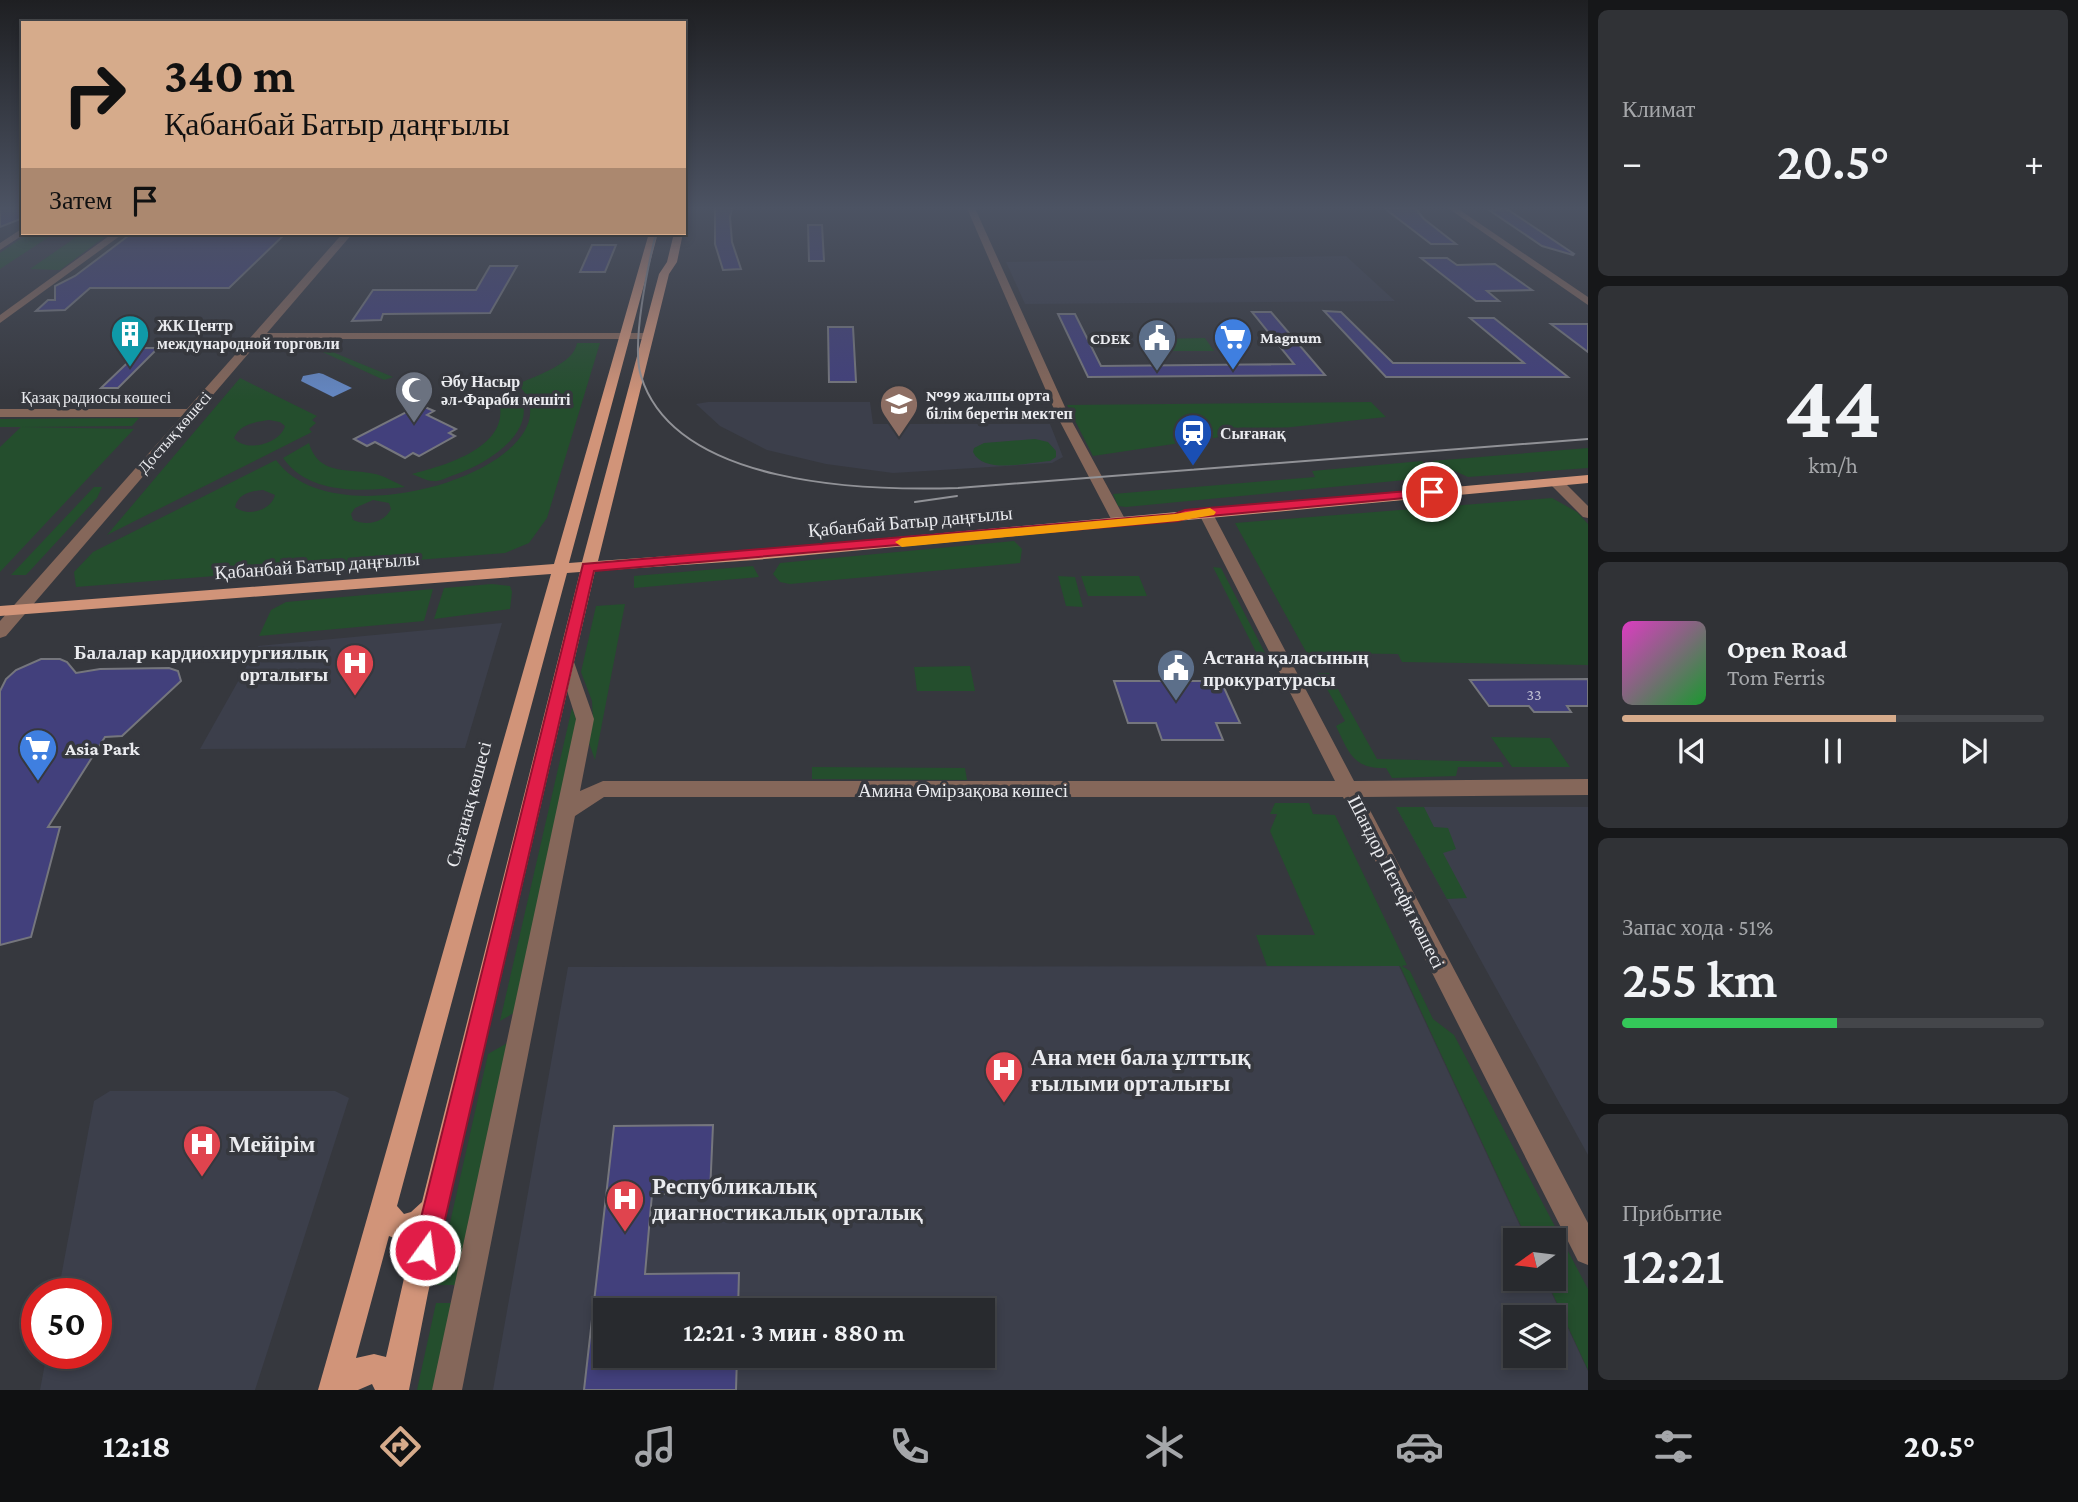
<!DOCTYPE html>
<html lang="ru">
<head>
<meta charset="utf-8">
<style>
	:root { --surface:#282a2e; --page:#303236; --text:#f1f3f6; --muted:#a5a7aa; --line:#44464a; --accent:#d6ab8b }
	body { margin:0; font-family:"Crimson Pro",serif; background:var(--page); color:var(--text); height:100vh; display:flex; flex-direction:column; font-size:26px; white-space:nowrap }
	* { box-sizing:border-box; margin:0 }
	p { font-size:23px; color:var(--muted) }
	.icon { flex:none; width:38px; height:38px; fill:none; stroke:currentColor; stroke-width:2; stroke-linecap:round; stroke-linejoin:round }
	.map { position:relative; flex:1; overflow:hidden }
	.drawer { display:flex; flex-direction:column; gap:10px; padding:10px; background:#161719; width:490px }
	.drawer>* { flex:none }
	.top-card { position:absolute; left:21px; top:21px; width:665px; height:214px; border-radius:0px; box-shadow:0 4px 10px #0003,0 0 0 2px var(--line); background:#d6ab8b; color:#111; overflow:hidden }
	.needle { width:46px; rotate:256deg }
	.controls { position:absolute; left:1503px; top:1228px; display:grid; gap:14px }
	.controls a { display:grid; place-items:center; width:63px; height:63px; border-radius:0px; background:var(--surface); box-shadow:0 4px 10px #0003,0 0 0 2px var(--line); font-size:35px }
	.speed { position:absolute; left:21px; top:1278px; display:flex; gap:14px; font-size:35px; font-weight:700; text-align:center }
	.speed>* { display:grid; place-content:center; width:91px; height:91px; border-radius:50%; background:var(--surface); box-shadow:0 4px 10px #0003,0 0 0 2px var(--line); line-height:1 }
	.speed .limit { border:10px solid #d22; background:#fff; color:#111 }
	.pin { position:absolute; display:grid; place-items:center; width:60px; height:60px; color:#fff; margin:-30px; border:4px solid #fff; border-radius:50%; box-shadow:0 2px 7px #0007 }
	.me { position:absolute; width:77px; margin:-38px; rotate:14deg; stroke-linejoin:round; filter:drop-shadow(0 0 5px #0008) }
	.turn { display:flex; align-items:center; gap:24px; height:147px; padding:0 28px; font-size:32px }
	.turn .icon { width:91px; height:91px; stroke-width:2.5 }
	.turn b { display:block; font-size:49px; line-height:60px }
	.then { display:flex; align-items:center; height:66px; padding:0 28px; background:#0003; gap:14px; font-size:26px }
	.big { font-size:52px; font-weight:600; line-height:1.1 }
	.drawer .widget { flex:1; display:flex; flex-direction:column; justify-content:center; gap:10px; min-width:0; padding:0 24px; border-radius:10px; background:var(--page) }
	.drawer .dial { align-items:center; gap:0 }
	.dial b { font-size:91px; line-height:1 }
	.song { display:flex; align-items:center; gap:21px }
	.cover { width:84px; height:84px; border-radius:10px; background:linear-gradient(135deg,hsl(310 70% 55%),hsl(130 70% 35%)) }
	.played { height:7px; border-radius:4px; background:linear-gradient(90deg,var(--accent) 65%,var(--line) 65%) }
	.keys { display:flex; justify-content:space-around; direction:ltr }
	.heat { display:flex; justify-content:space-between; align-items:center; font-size:38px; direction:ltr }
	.charge { height:10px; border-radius:5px; background:linear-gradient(90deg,#34c759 51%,var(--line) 0) }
	.trip { position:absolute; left:593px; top:1298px; width:402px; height:70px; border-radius:0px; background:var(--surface); box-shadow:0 4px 10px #0003,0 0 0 2px var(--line); font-weight:600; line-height:70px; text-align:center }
	.menu { display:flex; height:112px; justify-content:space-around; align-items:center; background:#101112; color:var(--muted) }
	.menu .icon { width:49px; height:49px }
	.menu .current { color:var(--accent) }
	.menu b { font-size:32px; color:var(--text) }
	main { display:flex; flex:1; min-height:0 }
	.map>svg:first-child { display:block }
	.built { fill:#3c3f4b; fill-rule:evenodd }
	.green { fill:#244e2d; fill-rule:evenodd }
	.water { fill:#6487c2 }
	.building { fill:#42407c; stroke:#75767d; stroke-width:2 }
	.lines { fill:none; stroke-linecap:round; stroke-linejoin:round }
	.minor { fill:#85675a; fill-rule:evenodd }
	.major { fill:#d19479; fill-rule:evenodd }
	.tram { stroke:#919297; stroke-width:2 }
	.route { fill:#e11d48; stroke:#92132f; stroke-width:2 }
	.slow { fill:#f59e0b }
	.labels { text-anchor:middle; stroke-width:7; stroke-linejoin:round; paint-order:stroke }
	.far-poi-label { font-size:16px; font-weight:bold; fill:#eaebef; stroke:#36383e; text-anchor:start }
	.far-street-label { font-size:16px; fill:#eaebef; stroke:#36383e }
	.number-label { font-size:16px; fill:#c0c0d2 }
	.street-label { font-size:19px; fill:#eaebef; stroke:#36383e }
	.poi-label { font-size:19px; font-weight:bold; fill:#eaebef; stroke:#36383e; text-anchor:start }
	.near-poi-label { font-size:23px; font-weight:bold; fill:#eaebef; stroke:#36383e; text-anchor:start }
</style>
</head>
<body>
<main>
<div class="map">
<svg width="1588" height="1390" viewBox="0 0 1588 1390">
	<rect width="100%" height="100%" fill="#36383e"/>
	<g class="built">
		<path d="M1346,256L1395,301L1025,304L1006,262Z"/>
		<path d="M708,402H870L873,424H1050L1063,457L1052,463L893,473L826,464L767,450L720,426L696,404Z"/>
		<path d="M502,623L465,748L200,749L258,646Z"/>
		<path d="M1396,807H1588V1155L1447,899Z"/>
		<path d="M1399,966L1527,1241H1516V1279H1545L1588,1371V1390H493L568,967ZM606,1311H984V1356H606ZM1516,1318H1554V1356H1516Z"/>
		<path d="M110,1091H335L349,1098L255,1390H40L47,1353H96V1293H58L94,1101Z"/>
	</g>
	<g class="green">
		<path d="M29,233H55L0,269V253Z"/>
		<path d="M82,233H110L60,270L30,269Z"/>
		<path d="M1205,338L1214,351H1163L1156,339Z"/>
		<path d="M273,341H306L393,377L384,380L305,344L270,345Z"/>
		<path d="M577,343H600L547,518L529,543L505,553L76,587L74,572L93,552L276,460C337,546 588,460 518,384C535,376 574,364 577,343ZM263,490L275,495C271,511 247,517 235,507C238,494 251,491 263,490ZM373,500L389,503L391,509C384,523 367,526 353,520L351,514L355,508Z"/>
		<path d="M240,378L317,416L312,420L316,423L309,429L312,432L107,535ZM269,420L280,422L285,426C280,444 246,453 234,438C240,424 255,422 269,420Z"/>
		<path d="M515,387C546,428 488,464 454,475C448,477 439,482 433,481C426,481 418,476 412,474C447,465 514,446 498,398Z"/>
		<path d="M1371,402L1386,417L1273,429L1093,456L1067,405Z"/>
		<path d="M139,418L132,426L22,427L134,429L0,572V447L21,427H0V419Z"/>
		<path d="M1035,439L1048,442L1056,451V457L1050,461C1029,462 984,475 973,452L974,448L984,443Z"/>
		<path d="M309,443C319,478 352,467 379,475C388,478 396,483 405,487C363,491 310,496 283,458Z"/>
		<path d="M1588,448V468L1468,477L1432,461Z"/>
		<path d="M1422,461L1432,474L1426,478L1126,507L1118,506L1113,494L1315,477L1312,471Z"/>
		<path d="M94,487H102L97,498L26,575H11Z"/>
		<path d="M1552,498L1577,512L1588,524V665L1402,662L1398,654L1327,653L1326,660L1310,659L1235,523Z"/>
		<path d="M1014,541L1022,549L1020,563L790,584L780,582L773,574L780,563Z"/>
		<path d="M753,566L759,577L634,588V576Z"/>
		<path d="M1213,567L1221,568L1265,653L1256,652Z"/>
		<path d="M1058,576L1075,577L1083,607L1066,606Z"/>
		<path d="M1081,576H1139L1147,596H1088Z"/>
		<path d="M492,584L510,586L512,592L510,609L434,619L444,588Z"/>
		<path d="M433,589L424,621L259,636L271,610L286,602Z"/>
		<path d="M625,604L595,760L589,743L593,720L592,701L581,672L596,606Z"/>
		<path d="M970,666L975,691H917L914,667Z"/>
		<path d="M1318,673H1329L1377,759L1501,762L1504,767H1458L1456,776L1392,778L1386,768C1353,769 1349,753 1336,726L1345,721Z"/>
		<path d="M572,708L579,727L519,1010L500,1021Z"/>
		<path d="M1491,737L1550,738L1570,767H1512Z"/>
		<path d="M812,767L965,768L967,780L812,779Z"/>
		<path d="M1275,803H1309L1313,814L1335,815L1407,965L1402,966L1410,971L1433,1019L1454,1035L1588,1289V1370L1546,1279H1554V1241H1528L1400,966H1267L1256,935H1315L1270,831L1277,814H1270Z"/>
		<path d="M1396,807H1424L1434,827L1448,828L1456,849L1443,853L1467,898L1447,899Z"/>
		<path d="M509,1042L456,1285H436L488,1054Z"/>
		<path d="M436,1303H456L436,1390H417Z"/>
	</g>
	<path class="water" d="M319,373L323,374L352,388L333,397L301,381L303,376Z"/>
	<g class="building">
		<path d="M0,206H23V218L0,227Z"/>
		<path d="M715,206H733L730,217L732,242L741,269L723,270L715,244Z"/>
		<path d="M1414,207L1424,219L1456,244H1431L1384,208Z"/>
		<path d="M1507,209L1574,254L1573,255L1542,246L1489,210Z"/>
		<path d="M808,225H822L824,261H809Z"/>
		<path d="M132,233H286L229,288H90L65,310L36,311L48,300H55V286L75,276Z"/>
		<path d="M592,245H616L605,272H580Z"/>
		<path d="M1421,258H1447L1457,265L1495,264L1532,290L1487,291L1499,301H1476Z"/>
		<path d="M490,266H517L490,313L383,314L381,320L352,321L373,290H476Z"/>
		<path d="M1324,311L1341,312L1393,363H1524L1470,318H1494L1568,377H1386Z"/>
		<path d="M1252,312H1271L1325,375L1088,377L1058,314H1075L1101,366L1294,364Z"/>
		<path d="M1551,324H1588V352Z"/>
		<path d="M828,327H853L856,382H829Z"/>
		<path d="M143,348H158L118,388H101Z"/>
		<path d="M420,405L434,411L427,415L456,429L449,433L455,436L419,456L413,453L405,458L375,442L367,446L354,439Z"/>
		<path d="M41,659H60L67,662L76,673L100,669L169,668L178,671L181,681L122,736L105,737L48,827H60L31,937L0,945V691L6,679L16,670Z"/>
		<path d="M1588,679V706H1567L1571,712H1534L1529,706H1489L1470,680Z"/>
		<path d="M1114,681H1221L1240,723H1216L1223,740H1162L1156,723H1128Z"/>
		<path d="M713,1125L710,1193L652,1194L645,1274L739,1273L738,1311H606V1356H737L736,1390H584L614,1126Z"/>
	</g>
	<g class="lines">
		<g class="minor">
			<path d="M966,206H974L1069,416L1125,519L1123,522H1113L1111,519L1057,416Z"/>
			<path d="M1445,206H1454L1588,297V305Z"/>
			<path d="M23,228V233H26L0,250V243Z"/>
			<path d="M113,233H124L0,323V315Z"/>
			<path d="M343,233H353L267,333H646L652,336L646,339H261L6,636L0,638V621L181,417H0V409H187Z"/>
			<path d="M1556,478L1561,479L1588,506V518L1583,517L1551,485V479Z"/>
			<path d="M1205,508L1212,512L1354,781L1588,779V795L1363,797L1588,1223V1265L1578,1261L1343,797H604L575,816L462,1390H432L576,719L558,662L560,658H572L574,662L594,719L580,791L603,781H1335L1198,512Z"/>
		</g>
		<path class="major" d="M649,233H658L569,563L582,562L659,274L667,262L674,233H683L677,262L669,274L598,561L755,550L1588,475V483L755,560L595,571L428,1293L409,1390H375L372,1384L358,1390H318L551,574L0,616V606L554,564ZM580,572L422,1202L411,1212L404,1214L397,1206L567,573ZM389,1236L401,1241L413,1239L386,1357L374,1354L356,1358Z"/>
		<g class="tram">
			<path d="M656,233C648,266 631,344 641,376C675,486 864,491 958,488L1588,439"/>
			<path d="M915,502L957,496"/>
		</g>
	</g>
	<linearGradient id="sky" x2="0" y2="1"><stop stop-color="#1e1f22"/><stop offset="0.52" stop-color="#4c5363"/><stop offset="1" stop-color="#4c5363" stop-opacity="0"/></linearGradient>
	<rect width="1588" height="400" fill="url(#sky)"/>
	<path class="route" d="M1432,489L1437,490V495L1188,518L1178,521L594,571L438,1250L434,1259L425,1263L416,1259L413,1250L583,564L1175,514L1185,510Z"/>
	<path class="slow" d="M1210,508L1216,512L1214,515L1178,521L902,547L895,542L902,538L1175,514Z"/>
	<defs>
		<g id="building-pin" transform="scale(2.0125)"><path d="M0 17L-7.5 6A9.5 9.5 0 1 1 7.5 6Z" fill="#0f9aa8" stroke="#36383e"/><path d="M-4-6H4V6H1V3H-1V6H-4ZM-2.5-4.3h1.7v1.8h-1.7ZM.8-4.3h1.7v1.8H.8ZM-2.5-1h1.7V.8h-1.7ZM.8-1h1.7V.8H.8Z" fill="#fff"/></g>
		<g id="supermarket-pin" transform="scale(2.0125)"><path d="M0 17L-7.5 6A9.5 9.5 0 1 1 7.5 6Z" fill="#3f7fe0" stroke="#36383e"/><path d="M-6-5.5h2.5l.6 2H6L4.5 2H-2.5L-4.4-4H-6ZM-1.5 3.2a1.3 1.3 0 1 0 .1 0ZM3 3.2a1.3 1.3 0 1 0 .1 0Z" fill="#fff"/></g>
		<g id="civic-pin" transform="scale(2.0125)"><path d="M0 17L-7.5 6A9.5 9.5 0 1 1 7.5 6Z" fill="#5c6f8a" stroke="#36383e"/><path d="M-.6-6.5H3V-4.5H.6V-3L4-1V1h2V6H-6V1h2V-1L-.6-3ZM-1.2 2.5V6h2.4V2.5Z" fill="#fff"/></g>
		<g id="mosque-pin" transform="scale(2.0125)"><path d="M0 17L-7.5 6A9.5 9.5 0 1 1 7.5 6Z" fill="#6b7280" stroke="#36383e"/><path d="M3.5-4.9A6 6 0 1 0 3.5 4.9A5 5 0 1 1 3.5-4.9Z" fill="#fff"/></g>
		<g id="school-pin" transform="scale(2.0125)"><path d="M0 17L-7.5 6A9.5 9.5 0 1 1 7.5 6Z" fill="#8d6e63" stroke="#36383e"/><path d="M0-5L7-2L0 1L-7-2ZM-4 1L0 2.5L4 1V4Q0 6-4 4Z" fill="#fff"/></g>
		<g id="station-pin" transform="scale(2.0125)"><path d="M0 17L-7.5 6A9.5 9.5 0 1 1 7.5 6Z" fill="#1a4fb4" stroke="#36383e"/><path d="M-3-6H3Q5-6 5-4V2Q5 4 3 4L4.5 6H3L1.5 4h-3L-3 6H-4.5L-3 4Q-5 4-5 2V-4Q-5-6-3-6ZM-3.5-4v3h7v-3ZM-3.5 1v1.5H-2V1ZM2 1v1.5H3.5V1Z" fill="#fff"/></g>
		<g id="hospital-pin" transform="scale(2.0125)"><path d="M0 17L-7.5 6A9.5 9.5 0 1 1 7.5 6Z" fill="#e0444e" stroke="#36383e"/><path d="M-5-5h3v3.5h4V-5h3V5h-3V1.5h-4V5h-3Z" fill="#fff"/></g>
	</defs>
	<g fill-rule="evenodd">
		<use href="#building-pin" x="130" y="334"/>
		<use href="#supermarket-pin" x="1233" y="337"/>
		<use href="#civic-pin" x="1157" y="338"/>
		<use href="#mosque-pin" x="414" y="390"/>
		<use href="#school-pin" x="899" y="404"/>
		<use href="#station-pin" x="1193" y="433"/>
		<use href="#hospital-pin" x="355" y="663"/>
		<use href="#civic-pin" x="1176" y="668"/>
		<use href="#supermarket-pin" x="38" y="748"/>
		<use href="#hospital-pin" x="1004" y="1070"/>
		<use href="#hospital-pin" x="202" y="1144"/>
		<use href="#hospital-pin" x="625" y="1199"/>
	</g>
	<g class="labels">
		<g class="far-poi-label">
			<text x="157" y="331">ЖК Центр<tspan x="157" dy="18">международной торговли</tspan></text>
			<text x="1260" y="343">Magnum</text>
			<text x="1130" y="344" text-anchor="end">CDEK</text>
			<text x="441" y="387">Әбу Насыр<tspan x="441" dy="18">әл-Фараби мешіті</tspan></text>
			<text x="926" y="401">№99 жалпы орта<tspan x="926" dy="18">білім беретін мектеп</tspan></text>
			<text x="1220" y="439">Сығанақ</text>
		</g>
		<g class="far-street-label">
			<text x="96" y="403">Қазақ радиосы көшесі</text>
			<text transform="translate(174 432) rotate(-49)" y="6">Достық көшесі</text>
		</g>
		<g class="number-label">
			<text x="1534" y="700">33</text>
		</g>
		<g class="street-label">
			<text transform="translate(910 521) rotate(-5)" y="7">Қабанбай Батыр даңғылы</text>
			<text transform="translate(317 565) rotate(-4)" y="7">Қабанбай Батыр даңғылы</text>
			<text x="963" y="797">Амина Өмірзақова көшесі</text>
			<text transform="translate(468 804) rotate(-75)" y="7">Сығанақ көшесі</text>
			<text transform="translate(1397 882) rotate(63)" y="7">Шандор Петефи көшесі</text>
		</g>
		<g class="poi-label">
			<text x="328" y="659" text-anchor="end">Балалар кардиохирургиялық<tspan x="328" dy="22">орталығы</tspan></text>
			<text x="1203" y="664">Астана қаласының<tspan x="1203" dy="22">прокуратурасы</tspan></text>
			<text x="65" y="755">Asia Park</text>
		</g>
		<g class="near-poi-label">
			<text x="1031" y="1065">Ана мен бала ұлттық<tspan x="1031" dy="26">ғылыми орталығы</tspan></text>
			<text x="229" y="1152">Мейірім</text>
			<text x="652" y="1194">Республикалық<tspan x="652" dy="26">диагностикалық орталық</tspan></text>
		</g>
	</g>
</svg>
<div class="controls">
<a><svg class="needle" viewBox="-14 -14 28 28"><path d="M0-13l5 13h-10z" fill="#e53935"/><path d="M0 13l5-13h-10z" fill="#a5a7aa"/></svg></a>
<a><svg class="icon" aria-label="layers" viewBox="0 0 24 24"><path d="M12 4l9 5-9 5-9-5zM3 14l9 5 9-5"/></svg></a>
</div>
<div class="speed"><div class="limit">50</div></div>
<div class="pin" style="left:1432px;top:492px;background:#d93025"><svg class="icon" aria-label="arrive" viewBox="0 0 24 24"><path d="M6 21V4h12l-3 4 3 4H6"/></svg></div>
<svg class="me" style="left:425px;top:1250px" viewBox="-20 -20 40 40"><circle r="17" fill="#e11d48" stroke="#fff" stroke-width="3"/><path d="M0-11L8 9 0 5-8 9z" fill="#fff"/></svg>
<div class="trip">12:21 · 3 мин · 880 m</div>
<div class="top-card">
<div class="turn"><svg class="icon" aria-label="right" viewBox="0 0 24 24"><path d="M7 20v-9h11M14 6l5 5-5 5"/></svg><div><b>340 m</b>Қабанбай Батыр даңғылы</div></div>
<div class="then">Затем<svg class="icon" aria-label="arrive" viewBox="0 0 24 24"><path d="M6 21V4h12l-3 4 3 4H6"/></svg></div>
</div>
</div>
<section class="drawer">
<div class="widget"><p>Климат</p>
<div class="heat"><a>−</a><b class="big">20.5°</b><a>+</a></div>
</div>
<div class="widget dial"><b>44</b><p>km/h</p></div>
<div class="widget">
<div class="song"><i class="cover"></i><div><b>Open Road</b><p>Tom Ferris</p></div></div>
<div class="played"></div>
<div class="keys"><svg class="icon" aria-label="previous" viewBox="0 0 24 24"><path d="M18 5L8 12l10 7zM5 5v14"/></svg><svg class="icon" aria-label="pause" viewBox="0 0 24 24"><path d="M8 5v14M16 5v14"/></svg><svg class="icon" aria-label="next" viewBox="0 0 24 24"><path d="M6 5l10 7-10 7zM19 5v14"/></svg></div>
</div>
<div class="widget"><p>Запас хода · 51%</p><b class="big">255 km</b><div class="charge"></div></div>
<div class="widget"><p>Прибытие</p><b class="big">12:21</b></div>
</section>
</main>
<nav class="menu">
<b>12:18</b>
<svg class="icon current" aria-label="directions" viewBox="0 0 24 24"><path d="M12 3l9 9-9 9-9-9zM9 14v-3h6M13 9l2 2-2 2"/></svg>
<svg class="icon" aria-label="music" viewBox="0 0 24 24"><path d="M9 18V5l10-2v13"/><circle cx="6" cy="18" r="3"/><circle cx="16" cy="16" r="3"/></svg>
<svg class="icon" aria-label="phone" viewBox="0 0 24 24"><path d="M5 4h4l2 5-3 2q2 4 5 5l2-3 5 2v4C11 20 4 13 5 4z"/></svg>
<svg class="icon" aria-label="climate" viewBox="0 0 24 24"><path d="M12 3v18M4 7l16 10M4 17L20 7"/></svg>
<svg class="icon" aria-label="car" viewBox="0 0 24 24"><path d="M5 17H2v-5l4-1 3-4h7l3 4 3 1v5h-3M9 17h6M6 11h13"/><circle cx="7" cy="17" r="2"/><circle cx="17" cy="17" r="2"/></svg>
<svg class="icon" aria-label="filters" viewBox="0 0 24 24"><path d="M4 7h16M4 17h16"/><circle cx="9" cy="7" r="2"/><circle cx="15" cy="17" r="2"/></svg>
<b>20.5°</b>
</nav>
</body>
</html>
